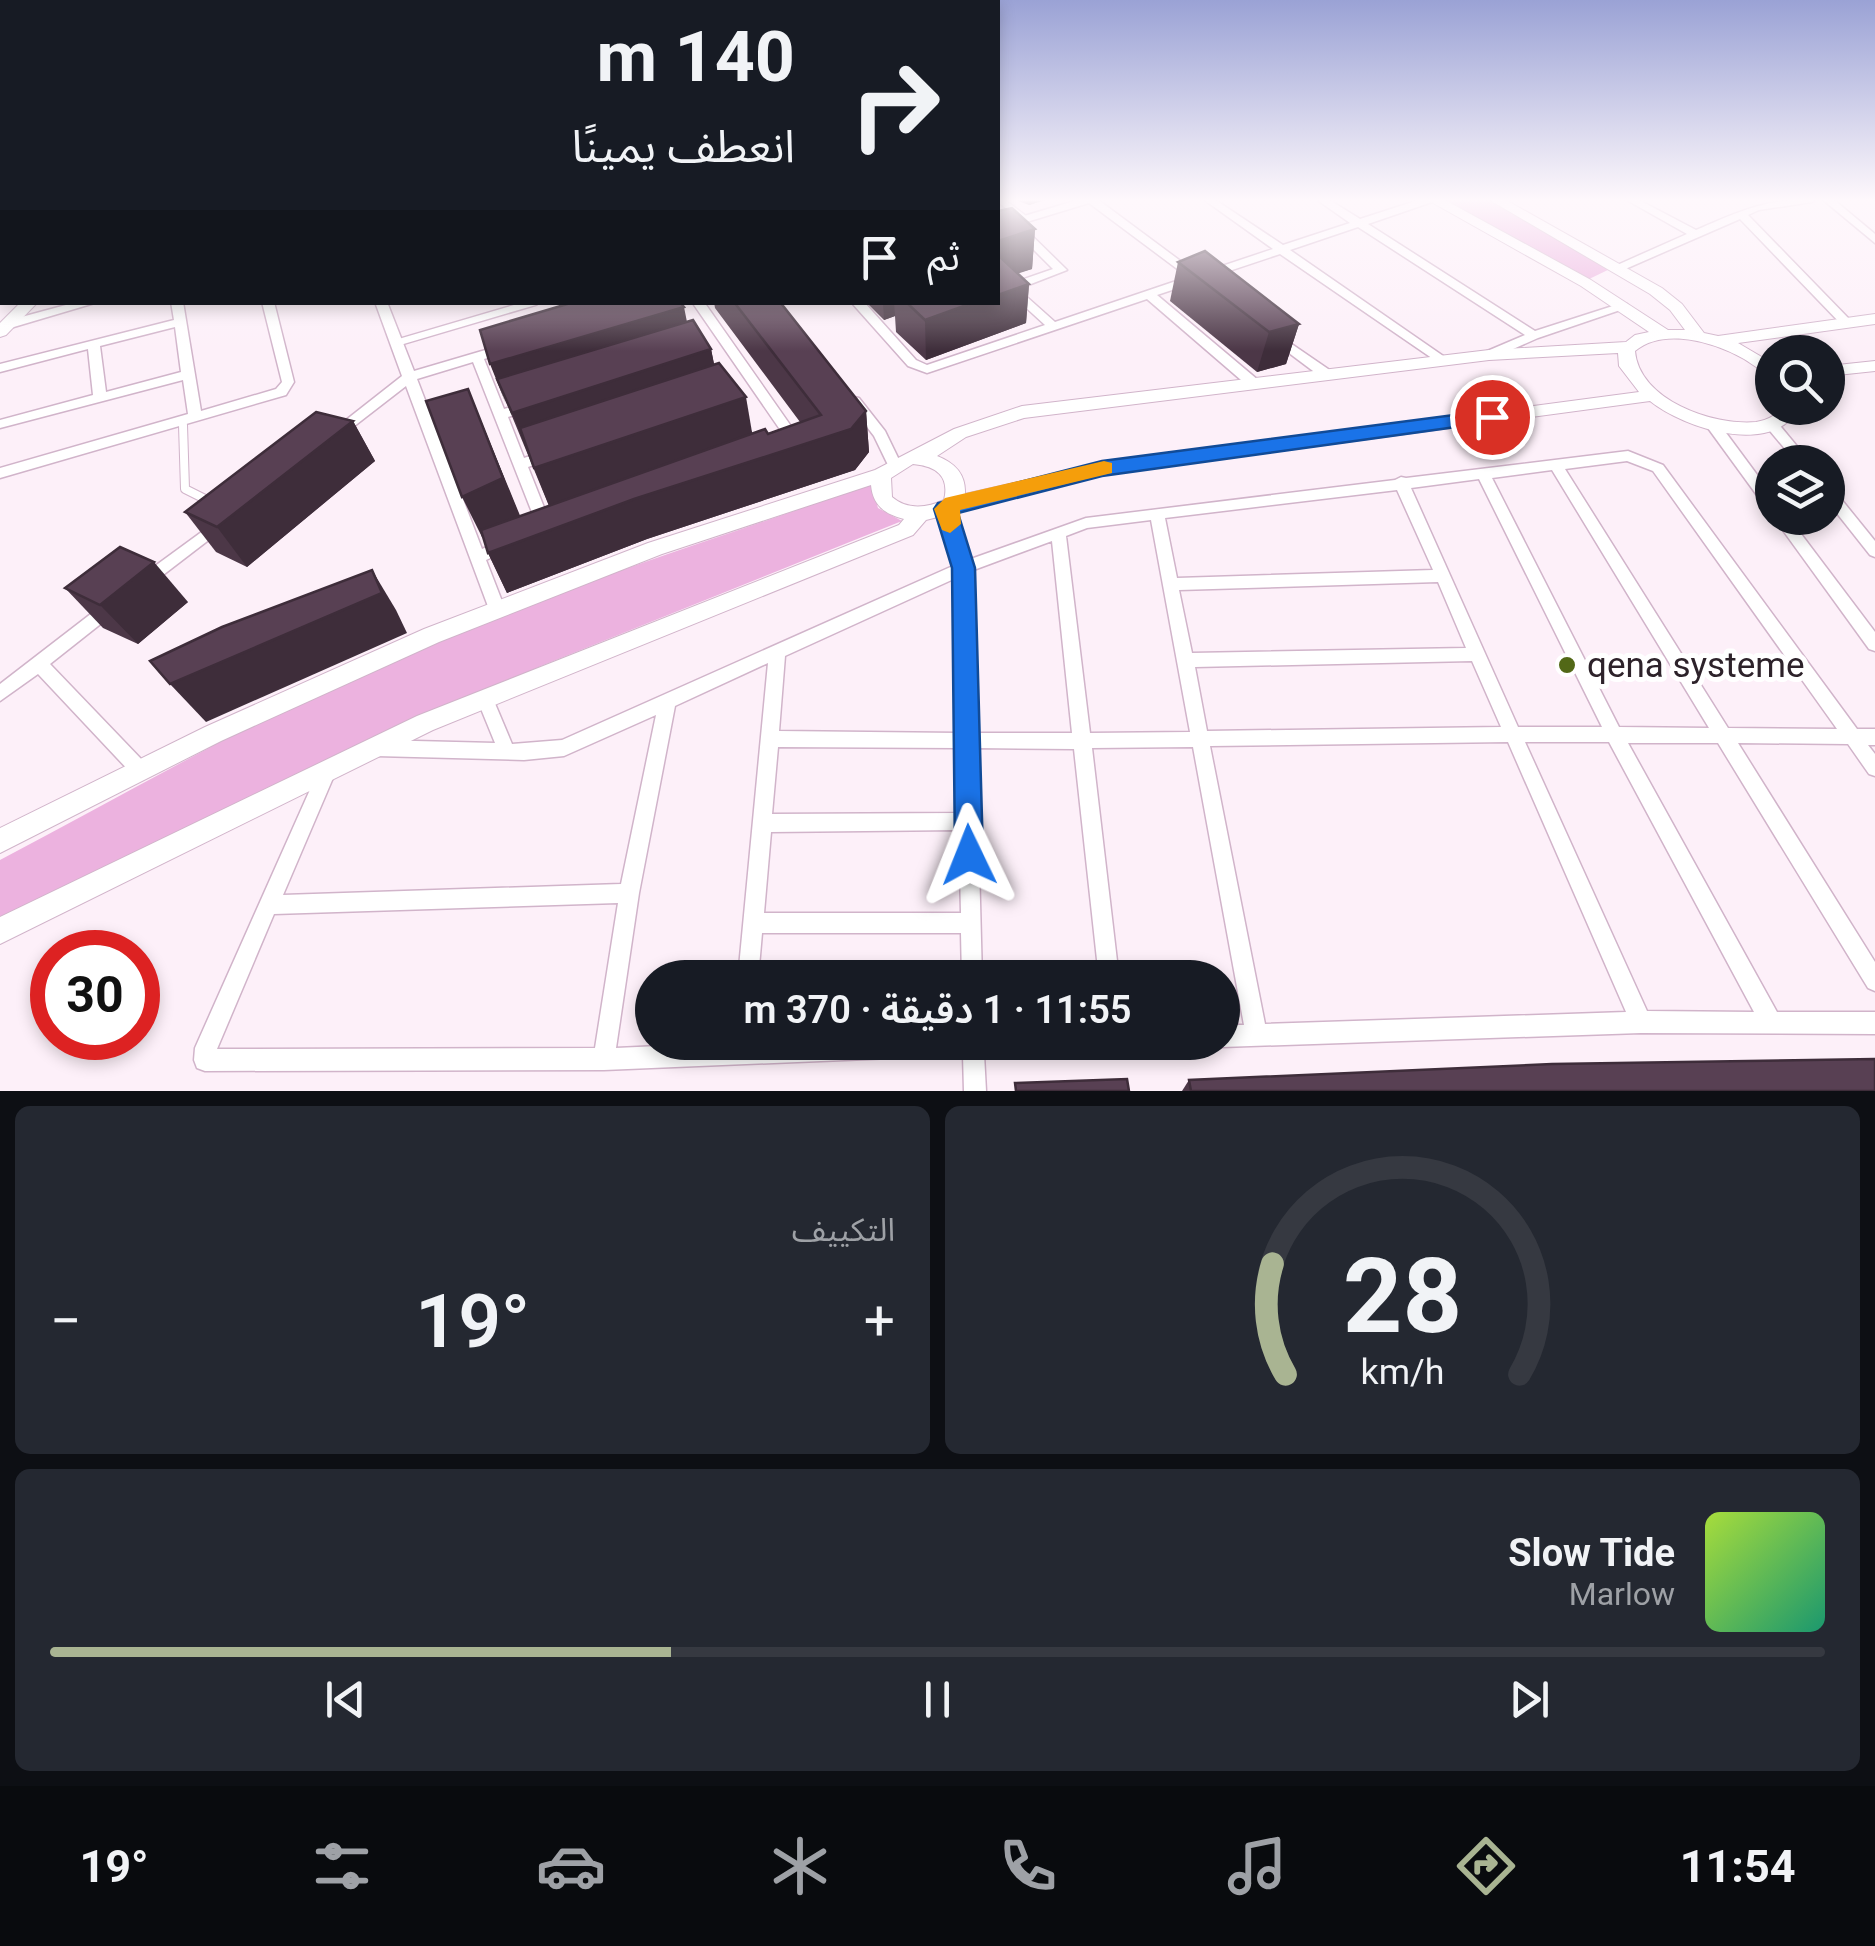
<!DOCTYPE html>
<html lang="ar">
<head>
<meta charset="utf-8">
<style>
	:root { --surface:#171b24; --page:#242831; --text:#f1f3f6; --muted:#9ea1a6; --line:#363941; --accent:#a9b492 }
	body { margin:0; font-family:Roboto,"Noto Sans Arabic",sans-serif; background:var(--page); color:var(--text); direction:rtl; height:100vh; display:flex; flex-direction:column; font-size:38px; white-space:nowrap }
	* { box-sizing:border-box; margin:0 }
	p { font-size:32px; color:var(--muted) }
	.icon { flex:none; width:55px; height:55px; fill:none; stroke:currentColor; stroke-width:2; stroke-linecap:round; stroke-linejoin:round }
	.map { position:relative; height:1091px; overflow:hidden; direction:ltr }
	.details { display:flex; flex-direction:column; gap:15px; padding:15px; background:#0d0f14; flex:1 }
	.details>* { flex:none }
	.guide { position:absolute; left:0px; top:0px; width:1000px; height:305px; box-shadow:0 5px 15px #0003; direction:rtl; background:#171b24; color:var(--text); overflow:hidden }
	.buttons { position:absolute; left:1755px; top:335px; display:grid; gap:20px }
	.buttons a { display:grid; place-items:center; width:90px; height:90px; border-radius:50%; background:var(--surface); box-shadow:0 5px 15px #0003; font-size:50px }
	.speed { position:absolute; left:30px; top:930px; display:flex; gap:20px; font-size:50px; font-weight:700; text-align:center }
	.speed>* { display:grid; place-content:center; width:130px; height:130px; border-radius:50%; background:var(--surface); box-shadow:0 5px 15px #0003; line-height:1 }
	.speed .limit { border:15px solid #d22; background:#fff; color:#111 }
	.pin { position:absolute; display:grid; place-items:center; width:85px; height:85px; color:#fff; margin:-42px; border:5px solid #fff; border-radius:50%; box-shadow:0 2px 10px #0007 }
	.me { position:absolute; width:110px; margin:-55px; rotate:358deg; stroke-linejoin:round; filter:drop-shadow(0 0 8px #0008) }
	.turn { display:flex; align-items:center; gap:35px; height:210px; padding:0 40px; font-size:45px }
	.turn .icon { width:130px; height:130px; stroke-width:2.5 }
	.turn b { display:block; font-size:70px; line-height:85px }
	.then { display:flex; align-items:center; height:95px; padding:0 40px; background:#0003; gap:20px; font-size:38px }
	.big { font-size:75px; font-weight:600; line-height:1.1 }
	.details .widget { flex:1; display:flex; flex-direction:column; justify-content:center; gap:15px; min-width:0; padding:0 35px; border-radius:15px; background:var(--page) }
	.details .dial { align-items:center; gap:0 }
	.dial svg { height:260px; overflow:visible; fill:none; stroke:var(--line); stroke-width:7; stroke-linecap:round; text-anchor:middle }
	.dial text { fill:var(--text); stroke:none }
	.song { display:flex; align-items:center; gap:30px }
	.cover { width:120px; height:120px; border-radius:15px; background:linear-gradient(135deg,hsl(80 70% 55%),hsl(160 70% 35%)) }
	.played { height:10px; border-radius:5px; background:linear-gradient(90deg,var(--accent) 35%,var(--line) 35%) }
	.keys { display:flex; justify-content:space-around; direction:ltr }
	.heat { display:flex; justify-content:space-between; align-items:center; font-size:55px; direction:ltr }
	.details .tiles { flex:1; display:grid; gap:15px; grid-template-columns:1fr 1fr }
	.widget:last-child { grid-column:span 2 }
	.trip { position:absolute; left:635px; top:960px; width:605px; height:100px; border-radius:50px; background:var(--surface); box-shadow:0 5px 15px #0003; font-weight:600; line-height:100px; text-align:center; direction:rtl }
	.tab-bar { display:flex; height:160px; justify-content:space-around; align-items:center; background:#090b0e; color:var(--muted) }
	.tab-bar .icon { width:70px; height:70px }
	.tab-bar .current { color:var(--accent) }
	.tab-bar b { font-size:45px; color:var(--text) }
	.map>svg:first-child { display:block }
	.green { fill:#ecb2df }
	.lines { fill:none; stroke-linecap:round; stroke-linejoin:round }
	.lane-far1-casing { stroke:#d1b4ca; stroke-width:9 }
	.lane-casing { stroke:#d1b4ca; stroke-width:10 }
	.street-casing { stroke:#d1b4ca; stroke-width:3 }
	.secondary-casing { stroke:#d1b4ca; stroke-width:2 }
	.lane-far1 { stroke:#fff; stroke-width:6 }
	.lane { stroke:#fff; stroke-width:8 }
	.street { fill:#fff; fill-rule:evenodd }
	.secondary { fill:#fff; fill-rule:evenodd }
	.wall { fill:#4c3747 }
	.shaded-wall { fill:#3e2d3a }
	.building { fill:#584053; stroke:#3e2d3a; stroke-width:2.5 }
	.route { fill:#1a73e8; stroke:#114b97; stroke-width:2.5 }
	.slow { fill:#f59e0b }
	.poi-dot { fill:#526817; stroke:#fff; stroke-width:4 }
	.labels { text-anchor:middle; stroke-width:10; stroke-linejoin:round; paint-order:stroke }
	.poi-label { font-size:35px; fill:#2d222a; stroke:#fff; text-anchor:start }
</style>
</head>
<body>
<div class="map">
<svg width="1875" height="1091" viewBox="0 0 1875 1091">
	<rect width="100%" height="100%" fill="#fdf0f9"/>
	<g class="green">
		<path d="M1441,199H1492L1614,267L1585,281Z"/>
		<path d="M871,484L878,508L902,521L541,666L358,749L0,924V860C118,798 236,730 357,674C518,600 703,544 871,484Z"/>
	</g>
	<g class="lines">
		<g class="lane-far1-casing">
			<g id="lane-far1">
				<path d="M999,199L1025,219"/>
				<path d="M396,343L535,302"/>
				<path d="M183,421V427"/>
			</g>
		</g>
		<g class="lane-casing">
			<path id="lane" d="M183,425L185,489L209,501"/>
		</g>
		<g class="street-casing">
			<g id="street">
				<path d="M1081,199H1097L1198,274L1273,249L1203,199H1214L1283,245L1350,223L1316,199H1328L1360,219L1422,199H1436L1435,201L1368,224L1535,331L1619,304H1627L1629,307L1538,338L1493,358H1485V352L1525,335L1358,227L1290,250L1449,360L1447,363H1439L1280,254L1157,295L1258,380L1259,383L1258,386H1248L1147,299L927,373L908,366L851,302H864L916,360L927,365L1045,325L1009,292L998,295V288L1053,269L1009,225L998,219V212L1014,219ZM1089,203L1188,277L1055,322L1018,289L1067,270L1020,224Z"/>
				<path d="M1625,199H1637L1696,230C1742,210 1765,199 1817,199L1812,202L1759,210L1748,215L1853,323L1851,326H1843L1740,219L1623,270H1615V266L1687,234Z"/>
				<path d="M1822,199H1833L1875,234V243Z"/>
				<path d="M77,302H98L7,329L1,325L3,322Z"/>
				<path d="M171,302H183L201,411L276,389L282,382L262,302H274L294,382L286,395L0,478V468L188,414L183,380L0,428V420L93,395L88,349L0,372V364L174,320ZM175,327L181,372L106,392L100,346Z"/>
				<path d="M375,302H387L414,371L499,346H507V352L484,359L504,409L528,402L535,406L533,409L508,417L524,458L548,450L555,455L553,458L528,467L551,525L544,530L537,525L473,362L417,379L482,549L506,539L513,545L511,549L486,560L505,609L503,613H491L489,609L406,386L344,434L339,436L332,431L402,376Z"/>
				<path d="M692,302H704L793,429L795,432L785,443H775L773,440L781,431Z"/>
				<path d="M1277,334L1331,371V377H1321L1273,341V335Z"/>
				<path d="M854,397L859,398L885,431L901,464L899,467H889L874,436L847,401Z"/>
				<path d="M1713,421L1718,422L1772,495V510L1767,509L1708,428L1706,425L1708,422Z"/>
				<path d="M1772,421L1777,422L1810,462H1796L1765,425Z"/>
				<path d="M1628,451L1663,465L1857,729H1875V745H1868L1875,754V776L1869,774L1848,744L1738,743L1875,962V991L1868,988L1718,743H1628L1777,1012H1875V1034L1641,1033L1222,1047L1214,1044L1222,1042V1025H1244L1193,747L1092,748L1119,978H1099L1074,749L976,748L982,978H962L961,933H762L758,978H738L768,663L675,706L639,893L616,1048L745,1042H1036L1033,1050L1025,1053L984,1054L986,1091H964L963,1055L604,1070L205,1071L197,1068L194,1060L195,1048L321,765L327,763L333,765L336,771L283,895L621,884L656,715L564,756L524,760L376,756L370,753L367,748L370,743L376,740L495,743L477,699L479,694L485,692L491,694L512,744L562,740L955,565L939,509L946,504L953,509L968,560L1086,518L1395,480L1401,477L1406,478ZM1627,461L1653,471L1837,729L1728,728L1565,469ZM1552,470L1709,728L1619,727L1492,478ZM1479,479L1602,727H1518L1411,488ZM1397,490L1433,570L1177,578L1165,518ZM1151,520L1190,732L1090,733L1066,536L1087,528ZM1052,541L1072,733H975L971,571ZM956,578L958,733L779,731L785,656ZM1438,582L1466,648L1192,653L1179,590ZM1472,661L1501,727L1207,731L1195,667ZM1508,742L1626,1012L1265,1024L1210,746ZM1525,742H1609L1754,1012L1647,1011ZM778,747L958,748L959,813L772,814ZM959,830L961,913H764L771,832ZM618,903L595,1048L217,1049L274,914Z"/>
				<path d="M1828,488L1833,489L1875,541V557L1870,555L1828,502Z"/>
				<path d="M1774,518H1789L1875,632V651L1869,649Z"/>
				<path d="M218,520L225,525L223,529L150,585H140L137,581L140,577Z"/>
				<path d="M111,601L117,603L119,607L117,611L50,664L144,762L147,768L144,774L138,776L132,774L38,674L0,701V684L105,603Z"/>
			</g>
		</g>
		<g class="secondary-casing">
			<g id="secondary">
				<path d="M1426,199H1443L1591,280L1668,330H1685L1670,310L1650,294L1488,199H1504L1662,288L1682,304L1704,333L1718,336L1875,314V324L1738,343L1772,363V376C1762,372 1754,365 1744,359C1714,342 1664,327 1635,351C1639,400 1713,426 1756,422C1777,419 1775,408 1799,408C1773,457 1685,429 1650,401L1102,475L926,520L913,535L433,730L0,944V917L417,716L899,525L904,519C885,514 873,506 871,485L662,554L439,642L221,741L0,853V828L205,727L424,629L648,543L875,470L954,429L1022,406L1489,350L1626,342L1635,335L1649,332L1581,286ZM1618,353L1619,366L1639,392L1102,463L965,494C966,474 955,463 937,456L966,437L1024,418L1489,360ZM913,464C936,466 950,476 944,500C927,508 907,510 892,497L891,478Z"/>
				<path d="M21,302H38L6,335L0,337V323Z"/>
				<path d="M1875,361V371L1828,376V366Z"/>
			</g>
		</g>
		<use href="#lane-far1" class="lane-far1"/>
		<use href="#lane" class="lane"/>
		<use href="#street" class="street"/>
		<use href="#secondary" class="secondary"/>
	</g>
	<g class="wall">
		<path d="M1013,199H1048L1029,205Z"/>
		<path d="M998,211L1035,229L1032,269L1017,273L1029,284L1026,323L926,360L896,332L895,316L884,320L866,302H998Z"/>
		<path d="M1178,262L1299,324L1286,364L1257,372L1170,301Z"/>
		<path d="M714,302H780L866,411L869,452L855,470L647,539L507,593L488,553L483,537H482L468,389L520,517L549,506L486,353L687,322L711,349L714,364L753,434H768L800,422L715,308Z"/>
		<path d="M353,421L375,461L247,567L216,552L185,512Z"/>
		<path d="M65,588L188,602L138,644L103,628Z"/>
		<path d="M1189,1080L1875,1091H1182Z"/>
	</g>
	<g class="shaded-wall">
		<path d="M1030,199H1048L1029,205Z"/>
		<path d="M1035,229L1032,269L998,280V241Z"/>
		<path d="M1029,284L1026,323L926,360L925,320L975,302H998V295Z"/>
		<path d="M883,302H894L895,316L884,320Z"/>
		<path d="M684,307L692,347L497,379L506,404L490,364Z"/>
		<path d="M1299,324L1286,364L1257,372L1269,332Z"/>
		<path d="M711,349L719,389L528,453L512,413Z"/>
		<path d="M468,389L521,518L482,537L462,497Z"/>
		<path d="M746,397L753,438L550,508L534,468Z"/>
		<path d="M866,411L869,452L855,470L647,539L507,593L488,553Z"/>
		<path d="M353,421L375,461L247,567L217,527Z"/>
		<path d="M154,562L188,602L138,644L100,605Z"/>
		<path d="M372,570L396,610L407,633L206,722L170,684Z"/>
	</g>
	<g class="building">
		<path d="M998,199H999L998,211L1012,208L1035,229L998,241Z"/>
		<path d="M1205,251L1299,324L1269,332L1178,262Z"/>
		<path d="M998,255L1029,284L998,295Z"/>
		<path d="M574,302H680L684,307L490,364L480,330Z"/>
		<path d="M734,302H780L866,411L851,429L634,499L488,553L481,530L765,429L768,434L821,415Z"/>
		<path d="M906,302H975L925,320Z"/>
		<path d="M693,320L711,349L512,413L497,379Z"/>
		<path d="M719,363L746,397L534,468L520,428Z"/>
		<path d="M468,389L503,478L462,497L426,401Z"/>
		<path d="M316,412L353,421L217,527L185,512Z"/>
		<path d="M120,547L154,562L100,605L65,588Z"/>
		<path d="M372,570L382,593L170,684L150,661L222,627Z"/>
		<path d="M1875,1059V1091H1191L1189,1080L1552,1064Z"/>
		<path d="M1127,1079L1129,1091H1016L1015,1083Z"/>
	</g>
	<linearGradient id="sky" x2="0" y2="1"><stop stop-color="#9aa2d5"/><stop offset="0.57" stop-color="#fef8fc"/><stop offset="1" stop-color="#fef8fc" stop-opacity="0"/></linearGradient>
	<rect width="1875" height="351" fill="url(#sky)"/>
	<path class="route" d="M1492,410L1502,417L1499,421L1102,476L958,513L975,568L983,855L979,865L969,869L959,865L955,855L952,568L934,509L938,503L1102,461Z"/>
	<path class="slow" d="M1104,461L1112,463V473L960,510L961,524L950,533L942,530L934,509L945,498Z"/>
	<circle class="poi-dot" cx="1567" cy="665" r="10"/>
	<g class="labels">
		<g class="poi-label">
			<text x="1587" y="677">qena systeme</text>
		</g>
	</g>
</svg>
<div class="buttons">
<a><svg class="icon" aria-label="search" viewBox="0 0 24 24"><circle cx="10" cy="10" r="6"/><path d="M15 15l6 6"/></svg></a>
<a><svg class="icon" aria-label="layers" viewBox="0 0 24 24"><path d="M12 4l9 5-9 5-9-5zM3 14l9 5 9-5"/></svg></a>
</div>
<div class="speed"><div class="limit">30</div></div>
<div class="pin" style="left:1492px;top:417px;background:#d93025"><svg class="icon" aria-label="arrive" viewBox="0 0 24 24"><path d="M6 21V4h12l-3 4 3 4H6"/></svg></div>
<svg class="me" style="left:969px;top:855px" viewBox="-20 -20 40 40"><path d="M0-17L14 15 0 8-14 15z" fill="#1a73e8" stroke="#fff" stroke-width="4"/></svg>
<div class="trip">11:55 · 1 دقيقة · 370 m</div>
<div class="guide">
<div class="turn"><svg class="icon" aria-label="right" viewBox="0 0 24 24"><path d="M7 20v-9h11M14 6l5 5-5 5"/></svg><div><b>140 m</b>انعطف يمينًا</div></div>
<div class="then">ثم<svg class="icon" aria-label="arrive" viewBox="0 0 24 24"><path d="M6 21V4h12l-3 4 3 4H6"/></svg></div>
</div>
</div>
<section class="details">
<div class="tiles">
<div class="widget dial"><svg viewBox="0 0 100 80">
<path d="M14 69A42 42 0 1 1 86 69"/>
<path d="M14 69A42 42 0 0 1 10 35" stroke="#a9b492"/>
<text x="50" y="56" font-size="32" font-weight="700">28</text>
<text x="50" y="72" font-size="11">km/h</text>
</svg></div>
<div class="widget"><p>التكييف</p>
<div class="heat"><a>−</a><b class="big">19°</b><a>+</a></div>
</div>
<div class="widget">
<div class="song"><i class="cover"></i><div><b>Slow Tide</b><p>Marlow</p></div></div>
<div class="played"></div>
<div class="keys"><svg class="icon" aria-label="previous" viewBox="0 0 24 24"><path d="M18 5L8 12l10 7zM5 5v14"/></svg><svg class="icon" aria-label="pause" viewBox="0 0 24 24"><path d="M8 5v14M16 5v14"/></svg><svg class="icon" aria-label="next" viewBox="0 0 24 24"><path d="M6 5l10 7-10 7zM19 5v14"/></svg></div>
</div>
</div>
</section>
<nav class="tab-bar">
<b>11:54</b>
<svg class="icon current" aria-label="directions" viewBox="0 0 24 24"><path d="M12 3l9 9-9 9-9-9zM9 14v-3h6M13 9l2 2-2 2"/></svg>
<svg class="icon" aria-label="music" viewBox="0 0 24 24"><path d="M9 18V5l10-2v13"/><circle cx="6" cy="18" r="3"/><circle cx="16" cy="16" r="3"/></svg>
<svg class="icon" aria-label="phone" viewBox="0 0 24 24"><path d="M5 4h4l2 5-3 2q2 4 5 5l2-3 5 2v4C11 20 4 13 5 4z"/></svg>
<svg class="icon" aria-label="climate" viewBox="0 0 24 24"><path d="M12 3v18M4 7l16 10M4 17L20 7"/></svg>
<svg class="icon" aria-label="car" viewBox="0 0 24 24"><path d="M5 17H2v-5l4-1 3-4h7l3 4 3 1v5h-3M9 17h6M6 11h13"/><circle cx="7" cy="17" r="2"/><circle cx="17" cy="17" r="2"/></svg>
<svg class="icon" aria-label="filters" viewBox="0 0 24 24"><path d="M4 7h16M4 17h16"/><circle cx="9" cy="7" r="2"/><circle cx="15" cy="17" r="2"/></svg>
<b>19°</b>
</nav>
</body>
</html>
